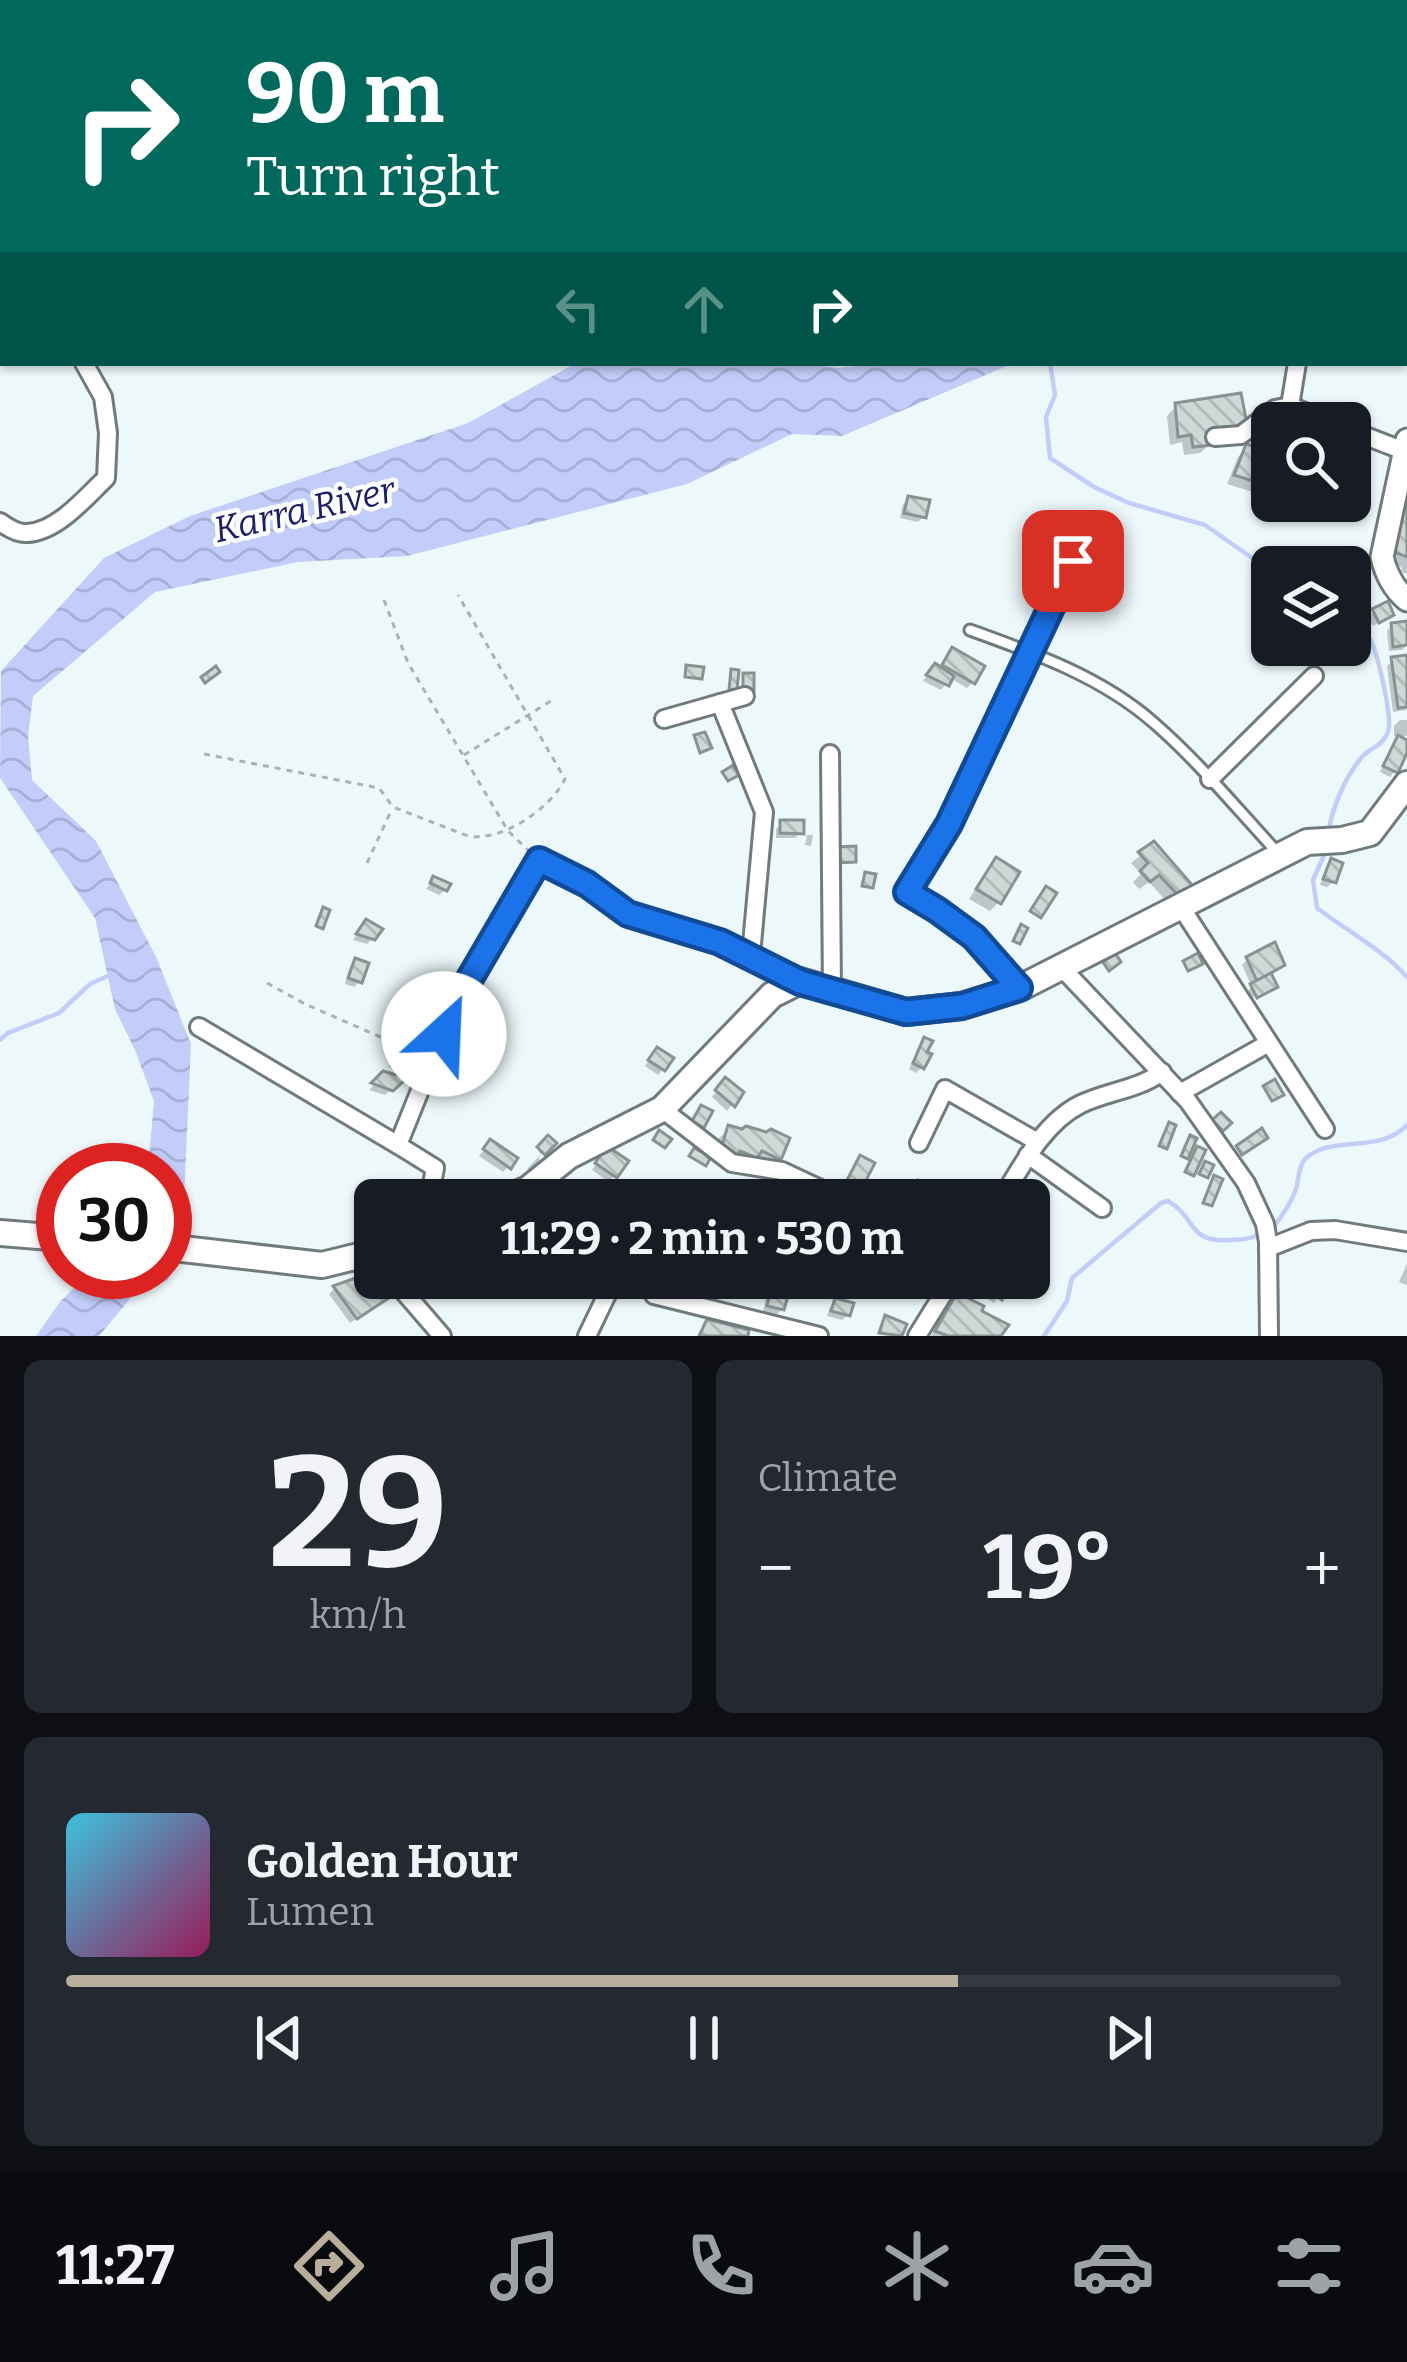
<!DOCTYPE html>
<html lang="en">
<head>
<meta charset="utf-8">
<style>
	:root { --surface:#171b24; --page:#242831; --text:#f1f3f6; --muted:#9ea1a6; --line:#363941; --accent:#b9ad9b }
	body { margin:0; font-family:Bitter,serif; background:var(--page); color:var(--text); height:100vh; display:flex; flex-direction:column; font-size:45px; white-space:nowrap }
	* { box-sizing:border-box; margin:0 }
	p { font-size:39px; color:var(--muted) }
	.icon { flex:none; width:66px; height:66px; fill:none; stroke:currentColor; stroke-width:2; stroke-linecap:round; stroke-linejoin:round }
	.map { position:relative; height:1336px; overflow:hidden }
	.details { display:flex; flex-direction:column; gap:24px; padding:24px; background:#0d0f14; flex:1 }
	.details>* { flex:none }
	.banner { position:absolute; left:0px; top:0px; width:1407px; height:366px; box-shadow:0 3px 9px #0004; background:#00695c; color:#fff; overflow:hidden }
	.tools { position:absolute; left:1251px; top:402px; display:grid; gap:24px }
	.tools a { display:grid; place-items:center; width:120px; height:120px; border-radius:18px; background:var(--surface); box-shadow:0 3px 9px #0004; font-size:60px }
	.speed { position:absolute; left:36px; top:1143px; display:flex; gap:24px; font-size:60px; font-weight:700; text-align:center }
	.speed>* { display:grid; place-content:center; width:156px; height:156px; border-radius:50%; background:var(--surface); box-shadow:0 3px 9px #0004; line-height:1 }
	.speed .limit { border:18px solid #d22; background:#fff; color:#111 }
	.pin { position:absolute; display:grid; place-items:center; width:102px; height:102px; color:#fff; margin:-51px; border-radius:24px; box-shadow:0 6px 18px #0006 }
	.me { position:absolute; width:132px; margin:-66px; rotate:25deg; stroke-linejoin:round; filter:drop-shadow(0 0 9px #0008) }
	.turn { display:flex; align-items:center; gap:42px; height:252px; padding:0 48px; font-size:54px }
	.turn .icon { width:156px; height:156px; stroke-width:2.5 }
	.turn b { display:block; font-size:84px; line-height:102px }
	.lanes { display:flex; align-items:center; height:114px; padding:0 48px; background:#0003; justify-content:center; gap:60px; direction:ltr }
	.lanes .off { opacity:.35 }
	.big { font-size:90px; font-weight:700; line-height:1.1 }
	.details .widget { flex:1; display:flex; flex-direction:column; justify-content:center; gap:18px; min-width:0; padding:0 42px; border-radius:18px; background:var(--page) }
	.details .dial { align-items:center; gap:0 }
	.dial b { font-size:156px; line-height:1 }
	.song { display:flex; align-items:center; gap:36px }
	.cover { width:144px; height:144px; border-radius:18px; background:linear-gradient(135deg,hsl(190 70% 55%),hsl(330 70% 35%)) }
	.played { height:12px; border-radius:6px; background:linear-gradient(90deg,var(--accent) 70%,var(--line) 70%) }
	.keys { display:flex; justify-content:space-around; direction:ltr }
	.heat { display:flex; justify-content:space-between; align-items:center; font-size:66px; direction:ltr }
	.details .tiles { flex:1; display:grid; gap:24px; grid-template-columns:1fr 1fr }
	.widget:last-child { grid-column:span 2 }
	.trip { position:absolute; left:354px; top:1179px; width:696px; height:120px; border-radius:18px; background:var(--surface); box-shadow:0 3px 9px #0004; font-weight:700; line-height:120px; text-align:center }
	.menu { display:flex; height:192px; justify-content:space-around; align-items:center; background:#090b0e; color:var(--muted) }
	.menu .icon { width:84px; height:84px }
	.menu .on { color:var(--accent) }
	.menu b { font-size:54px; color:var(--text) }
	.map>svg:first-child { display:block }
	.water { fill:url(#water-waves) }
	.shadow { fill:#0003 }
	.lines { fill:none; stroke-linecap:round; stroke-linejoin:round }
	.stream { stroke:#c2cdf9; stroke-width:4.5 }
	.building { fill:url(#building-back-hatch); stroke:#879291; stroke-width:3 }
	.service-casing { stroke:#717b7d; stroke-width:15 }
	.minor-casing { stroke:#717b7d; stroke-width:22 }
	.tertiary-casing { stroke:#717b7d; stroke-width:27 }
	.secondary-casing { stroke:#717b7d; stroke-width:30 }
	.path { stroke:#a9b2b4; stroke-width:3; stroke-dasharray:6 6; stroke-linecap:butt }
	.service { stroke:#fff; stroke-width:9 }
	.minor { stroke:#fff; stroke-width:16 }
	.tertiary { stroke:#fff; stroke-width:21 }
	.secondary { stroke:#fff; stroke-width:24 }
	.route-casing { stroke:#114b97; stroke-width:30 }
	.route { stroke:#1a73e8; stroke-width:21 }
	.labels { text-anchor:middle; stroke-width:9; stroke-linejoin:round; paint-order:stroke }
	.water-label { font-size:36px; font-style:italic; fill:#1d1d6e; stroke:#fff }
</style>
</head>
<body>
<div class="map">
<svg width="1407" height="1336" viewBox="0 0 1407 1336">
	<defs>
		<pattern id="water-waves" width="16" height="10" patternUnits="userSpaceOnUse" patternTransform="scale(3)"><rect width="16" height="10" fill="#c2cdf9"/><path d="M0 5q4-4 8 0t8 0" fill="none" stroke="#a7b0d6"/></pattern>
		<pattern id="building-back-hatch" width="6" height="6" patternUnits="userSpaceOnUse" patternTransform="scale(3)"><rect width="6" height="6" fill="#cdd8d7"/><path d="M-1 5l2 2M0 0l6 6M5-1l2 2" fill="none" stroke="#b0bab9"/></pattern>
	</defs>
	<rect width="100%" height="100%" fill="#edf8fb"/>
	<path class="water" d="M576,363H799L838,368L885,363H1014L842,436L792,434L687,484L407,556L298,562L155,592L33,696L28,736L32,780L96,841L157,959L191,1044L183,1221L168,1280L134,1294L99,1336H36L60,1302L90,1272H165V1170H148L154,1101L135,1050L115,1009L95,918L0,778L1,671L104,558L190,516L468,423Z"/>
	<g class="shadow">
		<path d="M1176,406L1244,423L1235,432L1210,444L1200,453L1184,455L1182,442L1170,445L1167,416Z"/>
		<path d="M1285,415H1291L1289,423H1276Z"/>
		<path d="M1272,436V501H1281L1273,509L1256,504L1259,494L1227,484L1238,457L1247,447L1268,453Z"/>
		<path d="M1407,492V574L1402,572L1401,567L1382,560Z"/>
		<path d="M909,499L924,516L918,522L900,518L903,504Z"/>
		<path d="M1374,611L1391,615L1373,626L1368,617Z"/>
		<path d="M1392,625L1407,644L1402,650L1389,651L1387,631Z"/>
		<path d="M947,656L973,682L967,688L950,678L941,690L923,681L930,672L940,669Z"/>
		<path d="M1393,660L1407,665L1406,710L1393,712L1387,666Z"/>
		<path d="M1400,720H1407V736H1394V726Z"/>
		<path d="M1399,739L1407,746L1395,771L1390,777L1380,772L1393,745Z"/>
		<path d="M782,823L801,832L795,838H776V829Z"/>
		<path d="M807,835H813L811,846L805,845Z"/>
		<path d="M1154,845L1189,886L1169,904L1149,882L1139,889L1133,882L1141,874L1131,863Z"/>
		<path d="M996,861L999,902L990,911L969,899L987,870Z"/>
		<path d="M1332,862L1333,882L1327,887L1320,885L1326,867Z"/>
		<path d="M434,879L445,890L439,895L426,889Z"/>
		<path d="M361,928L373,938L367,944L353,940Z"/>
		<path d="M1248,959L1272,987L1249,999L1246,992L1252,987L1242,965Z"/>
		<path d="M356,961L360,981L354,987L345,984L350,967Z"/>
		<path d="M925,1041L922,1067L916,1073L909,1069L919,1046Z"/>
		<path d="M652,1056L663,1069L658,1075L645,1066Z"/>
		<path d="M401,1080L385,1095L369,1090L378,1081Z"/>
		<path d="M720,1086L740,1093L727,1111L712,1097Z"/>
		<path d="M729,1129L787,1139L778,1159L769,1168L713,1159L719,1138Z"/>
		<path d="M548,1139L552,1143L538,1158L542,1161L532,1172L527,1169L541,1154L538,1151Z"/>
		<path d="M485,1148L508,1167L503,1172L479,1156Z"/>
		<path d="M602,1155L625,1162L609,1182L592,1170Z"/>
		<path d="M861,1159L859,1188L853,1194L843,1188Z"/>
		<path d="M1407,1264V1285L1399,1282Z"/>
		<path d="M375,1274L388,1297L350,1323L329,1294L334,1289Z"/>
		<path d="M687,1278H697L690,1287L684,1284Z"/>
		<path d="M838,1278H850L845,1292L837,1301L848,1315L842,1320L827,1316L830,1307L839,1298L830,1295Z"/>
		<path d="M981,1278H1010L994,1303L974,1291Z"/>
		<path d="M772,1292L782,1309L776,1315L763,1312L766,1297Z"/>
		<path d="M957,1297L978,1313L1005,1326L997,1336H931L948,1306Z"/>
	</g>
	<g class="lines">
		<g class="stream">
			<path d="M1050,363L1055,395L1046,417L1050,458L1094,487L1129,503L1205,525L1272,572"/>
			<path d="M1328,834C1332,808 1345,777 1362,757C1371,747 1383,746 1388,732C1393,718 1378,656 1371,641C1366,630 1357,620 1350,609"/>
			<path d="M1326,851L1313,880L1317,908C1347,931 1382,949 1407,977"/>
			<path d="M0,1040L8,1033L59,1013L90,984L112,974"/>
			<path d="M1273,1228C1282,1215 1293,1201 1297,1185C1299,1176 1299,1165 1306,1158C1334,1134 1378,1155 1407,1125"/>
			<path d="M1044,1336L1067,1301L1072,1278L1161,1203L1168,1201C1197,1218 1187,1243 1230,1240C1242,1239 1249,1240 1259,1234"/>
		</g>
	</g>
	<g class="building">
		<path d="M1241,393L1247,424L1210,433L1213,445L1193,447L1191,435L1178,437L1175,403Z"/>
		<path d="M1246,444L1272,451V498L1264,495L1266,485L1234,475Z"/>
		<path d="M908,496L930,500L926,518L904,513Z"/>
		<path d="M1407,502V557L1389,550Z"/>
		<path d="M1388,601L1394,615L1379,623L1372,609Z"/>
		<path d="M1407,621V645L1393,647L1391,623Z"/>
		<path d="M952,647L985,666L975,684L942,665Z"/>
		<path d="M1407,655V707L1398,708L1391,657Z"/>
		<path d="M935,663L954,676L949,686L926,675Z"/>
		<path d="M686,665L704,667L702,679L685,677Z"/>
		<path d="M216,666L220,672L205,683L201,677Z"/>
		<path d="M731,669L739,670L737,690H729Z"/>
		<path d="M743,673H754V690L743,691Z"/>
		<path d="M705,732L712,748L700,753L694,735Z"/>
		<path d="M1398,735L1407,740V753L1398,773L1383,766Z"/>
		<path d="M733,765L739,775L728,781L722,772Z"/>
		<path d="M780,820H804V834L780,833Z"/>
		<path d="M1154,841L1193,886L1180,897L1159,875L1150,882L1140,871L1148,863L1138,852Z"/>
		<path d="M856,846V862L835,863V847Z"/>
		<path d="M996,857L1020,872L1001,904L976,889Z"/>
		<path d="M1331,858L1343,863L1336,883L1323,879Z"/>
		<path d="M865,872L876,874L873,888L862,886Z"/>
		<path d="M433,876L451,884L447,891L430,883Z"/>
		<path d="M1046,886L1057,893L1041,918L1030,911Z"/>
		<path d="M323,907L330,910L323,929L316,926Z"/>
		<path d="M366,919L383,929L375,940L356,934Z"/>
		<path d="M1021,924L1028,928L1020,944L1013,941Z"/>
		<path d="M1275,942L1285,965L1257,981L1246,957Z"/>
		<path d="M1115,953L1121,962L1109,971L1103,962Z"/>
		<path d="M1198,953L1203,964L1188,971L1183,961Z"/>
		<path d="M355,958L369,963L362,983L348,978Z"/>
		<path d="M1271,973L1278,987L1257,998L1250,984Z"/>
		<path d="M924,1037L933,1041L927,1052L932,1054L924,1069L913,1063Z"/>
		<path d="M657,1047L674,1058L665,1071L648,1060Z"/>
		<path d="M395,1053L411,1059L406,1071L391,1066Z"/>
		<path d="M383,1071L407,1078L393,1091L371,1083Z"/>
		<path d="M725,1077L744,1092L735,1107L715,1090Z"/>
		<path d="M1275,1079L1284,1095L1272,1101L1263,1086Z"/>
		<path d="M701,1105L713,1111L704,1128L692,1121Z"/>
		<path d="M1221,1112L1232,1123L1223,1131L1212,1120Z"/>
		<path d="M1169,1122L1176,1125L1167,1149L1159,1146Z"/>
		<path d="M728,1125L742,1129L746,1126L766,1132L771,1129L790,1138L781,1160L762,1151L757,1158L740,1151L736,1158L721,1149Z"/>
		<path d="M1262,1128L1268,1138L1242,1155L1236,1146Z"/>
		<path d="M659,1130L672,1139L665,1148L653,1140Z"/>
		<path d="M548,1135L557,1143L545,1155L537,1147Z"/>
		<path d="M1190,1135L1197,1138L1188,1159L1181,1156Z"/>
		<path d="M490,1139L518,1158L511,1169L483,1149Z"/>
		<path d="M607,1146L629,1161L617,1178L595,1163Z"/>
		<path d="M1197,1146L1206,1150L1194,1176L1185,1172Z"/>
		<path d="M694,1148L711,1157L706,1166L689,1156Z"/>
		<path d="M860,1155L875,1163L861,1190L846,1182Z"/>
		<path d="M1205,1161L1214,1165L1208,1178L1199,1174Z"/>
		<path d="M1214,1175L1223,1179L1212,1206L1203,1203Z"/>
		<path d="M564,1180L581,1189L575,1200L557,1191Z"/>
		<path d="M918,1180L934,1190L928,1200H917L909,1195Z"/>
		<path d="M773,1182L783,1188L775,1200L765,1195Z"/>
		<path d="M375,1271V1278H384L398,1292L357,1319L333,1286Z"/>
		<path d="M838,1278H853L848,1294L834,1289Z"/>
		<path d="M917,1278H931L925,1291L914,1286Z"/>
		<path d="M981,1278H1014L1002,1300L978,1284Z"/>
		<path d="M771,1288L789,1292L784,1310L767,1306Z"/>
		<path d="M957,1293L984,1306L982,1311L1009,1325L1001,1336H948L935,1331Z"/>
		<path d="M835,1298L854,1303L850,1316L831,1311Z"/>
		<path d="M885,1315L907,1324L902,1336L879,1333Z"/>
		<path d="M707,1319L749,1330L748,1336H699Z"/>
	</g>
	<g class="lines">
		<g class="service-casing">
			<g id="service">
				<path d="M970,630C1034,653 1102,677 1154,723C1199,762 1237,809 1277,852"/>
				<path d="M1016,984L974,937L937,910L907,893L949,824L1073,561"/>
			</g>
		</g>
		<g class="minor-casing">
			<g id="minor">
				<path d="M195,0L199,3"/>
				<path d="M0,24L3,25"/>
				<path d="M0,85L3,79"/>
				<path d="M1290,406L1297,363"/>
				<path d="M1350,430L1404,451"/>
				<path d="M1215,437L1241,435L1275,409L1290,406L1332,423"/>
				<path d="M0,522C7,527 18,534 27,533C57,532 86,497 106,478L108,433L103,397L84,363"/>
				<path d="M720,703L764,812L751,955"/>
				<path d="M664,719L745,696"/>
				<path d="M830,754L832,992"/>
				<path d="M1210,779L1314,676"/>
				<path d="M1181,907L1325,1129"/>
				<path d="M1061,967L1188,1101L1246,1183L1265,1224L1268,1242L1269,1336"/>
				<path d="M199,1027L398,1145"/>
				<path d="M1180,1093L1267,1044"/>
				<path d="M662,1109L732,1163L782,1171L844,1200"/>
				<path d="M919,1143L945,1089L1036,1141"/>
				<path d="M1028,1155L1102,1208"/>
				<path d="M429,1200L435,1168L398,1145L427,1073L435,1060L452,1009L539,860L587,883L627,915L720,942L800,981"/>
				<path d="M1001,1200C1021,1167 1044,1122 1081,1104C1108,1091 1137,1090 1162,1072"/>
				<path d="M1268,1248L1311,1231L1335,1230L1407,1242"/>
				<path d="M392,1278L442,1336"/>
				<path d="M654,1295L819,1336"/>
				<path d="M587,1336L615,1278"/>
				<path d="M917,1336L953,1278"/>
			</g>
		</g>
		<g class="tertiary-casing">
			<g id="tertiary">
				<path d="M1369,0V3"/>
				<path d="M1404,127L1407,136"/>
				<path d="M1407,440L1382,557C1386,574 1394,589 1407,600"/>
			</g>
		</g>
		<g class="secondary-casing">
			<g id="secondary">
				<path d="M502,1200L528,1189L569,1156L662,1109L772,995L800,981L906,1012L962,1006L1020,988L1307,842L1342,840L1370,833L1407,784"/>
				<path d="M0,1233L63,1238"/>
				<path d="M165,1247L322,1265L375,1252"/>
			</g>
		</g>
		<g class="path">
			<path d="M384,600L408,663L508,831L529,851"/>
			<path d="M204,754L379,788L393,807L468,836C502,842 550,809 565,779L458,595"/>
			<path d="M464,755L554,699"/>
			<path d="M367,863L392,809"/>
			<path d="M267,983L305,1004L417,1053"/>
		</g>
		<use href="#service" class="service"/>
		<use href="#minor" class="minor"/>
		<use href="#tertiary" class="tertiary"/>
		<use href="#secondary" class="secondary"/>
	</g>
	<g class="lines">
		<g class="route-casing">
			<path id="route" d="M444,1034L452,1009L539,860L587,884L628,914L720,942L800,982L906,1012L962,1006L1019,988L974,937L937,910L907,892L949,824L1073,561"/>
		</g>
		<use href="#route" class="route"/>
	</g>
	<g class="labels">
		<g class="water-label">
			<text transform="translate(304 509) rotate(-13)" y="13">Karra River</text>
		</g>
	</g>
</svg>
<div class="tools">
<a><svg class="icon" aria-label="search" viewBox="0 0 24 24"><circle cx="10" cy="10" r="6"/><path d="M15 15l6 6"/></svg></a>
<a><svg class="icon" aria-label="layers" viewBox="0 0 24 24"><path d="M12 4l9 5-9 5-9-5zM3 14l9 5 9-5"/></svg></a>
</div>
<div class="speed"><div class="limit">30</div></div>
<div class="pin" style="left:1073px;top:561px;background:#d93025"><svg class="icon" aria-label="arrive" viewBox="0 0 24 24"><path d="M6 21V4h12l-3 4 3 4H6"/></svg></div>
<svg class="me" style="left:444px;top:1034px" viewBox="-20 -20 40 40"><circle r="19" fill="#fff"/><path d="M0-13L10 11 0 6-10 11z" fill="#1a73e8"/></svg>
<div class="trip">11:29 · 2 min · 530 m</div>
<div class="banner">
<div class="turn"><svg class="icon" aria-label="right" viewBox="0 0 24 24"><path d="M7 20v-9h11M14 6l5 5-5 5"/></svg><div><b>90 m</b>Turn right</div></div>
<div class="lanes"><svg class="icon off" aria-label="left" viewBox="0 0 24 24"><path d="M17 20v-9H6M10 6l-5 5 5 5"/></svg><svg class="icon off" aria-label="ahead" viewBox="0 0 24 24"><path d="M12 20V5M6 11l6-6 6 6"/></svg><svg class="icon" aria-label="right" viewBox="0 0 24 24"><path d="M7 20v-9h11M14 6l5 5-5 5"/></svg></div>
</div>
</div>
<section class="details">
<div class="tiles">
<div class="widget dial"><b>29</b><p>km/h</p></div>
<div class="widget"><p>Climate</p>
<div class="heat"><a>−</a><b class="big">19°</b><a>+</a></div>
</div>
<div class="widget">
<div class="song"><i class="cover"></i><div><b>Golden Hour</b><p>Lumen</p></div></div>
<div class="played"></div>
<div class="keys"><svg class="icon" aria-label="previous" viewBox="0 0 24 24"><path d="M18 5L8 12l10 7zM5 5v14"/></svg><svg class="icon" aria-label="pause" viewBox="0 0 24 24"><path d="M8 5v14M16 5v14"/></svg><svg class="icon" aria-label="next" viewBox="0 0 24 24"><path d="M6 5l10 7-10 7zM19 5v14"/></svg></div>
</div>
</div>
</section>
<nav class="menu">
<b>11:27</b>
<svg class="icon on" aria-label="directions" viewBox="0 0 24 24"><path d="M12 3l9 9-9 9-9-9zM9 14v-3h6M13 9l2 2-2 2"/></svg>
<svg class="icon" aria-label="music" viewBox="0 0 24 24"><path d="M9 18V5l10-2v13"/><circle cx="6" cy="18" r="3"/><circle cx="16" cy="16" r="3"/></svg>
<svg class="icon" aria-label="phone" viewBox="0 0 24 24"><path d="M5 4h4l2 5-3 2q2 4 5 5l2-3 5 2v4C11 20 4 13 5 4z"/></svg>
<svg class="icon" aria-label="climate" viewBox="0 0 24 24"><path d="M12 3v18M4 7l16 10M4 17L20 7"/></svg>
<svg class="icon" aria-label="car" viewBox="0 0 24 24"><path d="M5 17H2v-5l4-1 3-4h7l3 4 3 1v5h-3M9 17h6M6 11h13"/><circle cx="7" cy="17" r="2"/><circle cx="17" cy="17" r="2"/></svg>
<svg class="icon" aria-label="filters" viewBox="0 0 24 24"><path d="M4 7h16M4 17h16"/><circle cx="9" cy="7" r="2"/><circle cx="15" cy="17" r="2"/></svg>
</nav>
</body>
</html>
